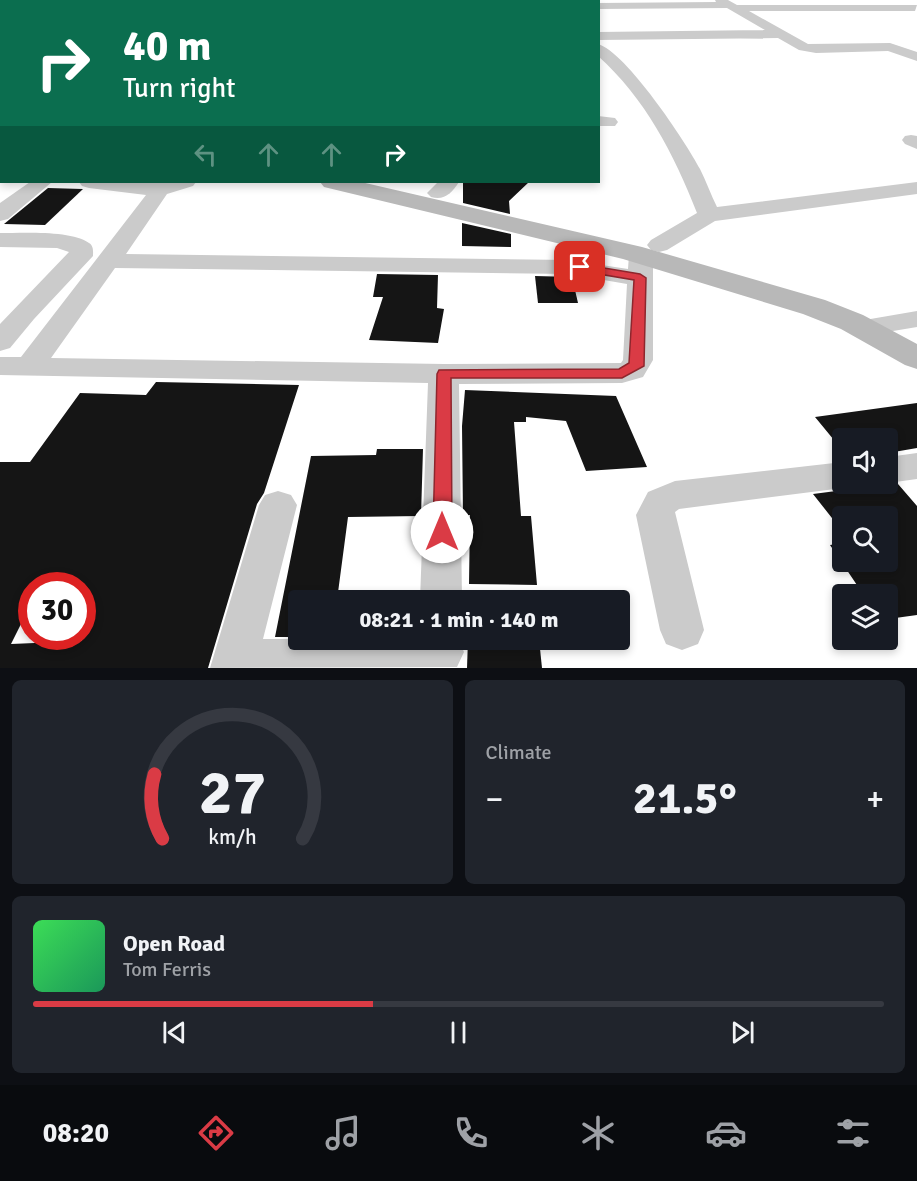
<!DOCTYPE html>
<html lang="en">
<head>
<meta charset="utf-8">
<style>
	:root { --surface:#171b24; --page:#20242c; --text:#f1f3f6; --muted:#9ea1a6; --line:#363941; --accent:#da3b45 }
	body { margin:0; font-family:Signika,sans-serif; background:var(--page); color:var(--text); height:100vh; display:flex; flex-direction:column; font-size:22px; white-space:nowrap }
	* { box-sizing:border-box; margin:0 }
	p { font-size:20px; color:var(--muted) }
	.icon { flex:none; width:33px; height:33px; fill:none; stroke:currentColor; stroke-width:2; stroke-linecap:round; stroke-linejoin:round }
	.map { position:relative; height:668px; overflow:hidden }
	.side { display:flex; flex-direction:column; gap:12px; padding:12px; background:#0d0f14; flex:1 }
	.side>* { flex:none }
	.guide { position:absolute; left:0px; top:0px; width:600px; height:183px; box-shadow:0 3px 9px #0003; background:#0b6e4f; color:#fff; overflow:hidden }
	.fabs { position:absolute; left:832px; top:428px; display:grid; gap:12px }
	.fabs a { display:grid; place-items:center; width:66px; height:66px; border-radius:6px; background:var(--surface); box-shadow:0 3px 9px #0003; font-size:30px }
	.speed { position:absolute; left:18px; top:572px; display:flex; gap:12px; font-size:30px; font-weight:700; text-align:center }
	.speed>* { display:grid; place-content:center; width:78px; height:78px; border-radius:50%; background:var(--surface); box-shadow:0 3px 9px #0003; line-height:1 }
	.speed .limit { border:9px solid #d22; background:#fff; color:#111 }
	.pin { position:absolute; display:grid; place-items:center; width:51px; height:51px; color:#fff; margin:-26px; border-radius:12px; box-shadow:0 3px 9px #0006 }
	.me { position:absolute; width:66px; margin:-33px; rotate:0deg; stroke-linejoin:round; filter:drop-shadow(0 0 4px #0008) }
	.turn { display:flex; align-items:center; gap:21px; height:126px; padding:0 24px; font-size:27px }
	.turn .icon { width:78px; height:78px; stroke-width:2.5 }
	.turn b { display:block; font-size:42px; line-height:51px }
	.lanes { display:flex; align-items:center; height:57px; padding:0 24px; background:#0003; justify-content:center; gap:30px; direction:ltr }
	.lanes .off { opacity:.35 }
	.big { font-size:45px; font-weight:700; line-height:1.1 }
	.side .widget { flex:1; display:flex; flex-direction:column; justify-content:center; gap:9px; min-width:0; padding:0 21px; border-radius:9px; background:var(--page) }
	.side .dial { align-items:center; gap:0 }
	.dial svg { height:156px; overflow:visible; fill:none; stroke:var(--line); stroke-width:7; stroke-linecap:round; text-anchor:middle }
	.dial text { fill:var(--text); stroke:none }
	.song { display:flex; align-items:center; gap:18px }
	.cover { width:72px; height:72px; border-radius:9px; background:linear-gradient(135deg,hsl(130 70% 55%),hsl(150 70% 35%)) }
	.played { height:6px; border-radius:3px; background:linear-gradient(90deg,var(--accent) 40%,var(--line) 40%) }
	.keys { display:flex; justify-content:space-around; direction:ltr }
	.heat { display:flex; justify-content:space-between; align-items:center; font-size:33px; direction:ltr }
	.side .tiles { flex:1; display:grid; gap:12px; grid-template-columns:1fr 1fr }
	.widget:last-child { grid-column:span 2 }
	.trip { position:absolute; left:288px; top:590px; width:342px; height:60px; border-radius:6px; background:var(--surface); box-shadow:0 3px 9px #0003; font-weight:700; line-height:60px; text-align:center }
	.menu { display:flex; height:96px; justify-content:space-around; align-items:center; background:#090b0e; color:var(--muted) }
	.menu .icon { width:42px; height:42px }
	.menu .on { color:var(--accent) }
	.menu b { font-size:27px; color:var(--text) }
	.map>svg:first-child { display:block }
	.building { fill:#151515; fill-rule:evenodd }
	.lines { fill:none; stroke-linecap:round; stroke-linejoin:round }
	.street { fill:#cbcbcb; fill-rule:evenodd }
	.secondary { fill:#b8b8b8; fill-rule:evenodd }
	.route { fill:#da3b45; stroke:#8e262d; stroke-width:1.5 }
</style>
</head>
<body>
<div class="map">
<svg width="917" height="668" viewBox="0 0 917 668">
	<rect width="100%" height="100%" fill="#fff"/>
	<g class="building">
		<path d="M463,182H529L509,201L510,214L463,203Z"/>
		<path d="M48,188L83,189L45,225L4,224Z"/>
		<path d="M462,223L511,234V247L462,246Z"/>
		<path d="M377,274L438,275L437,308L444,309L438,343L369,340L383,297H373Z"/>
		<path d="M535,276L572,277L578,303H538Z"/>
		<path d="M156,382L299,385L264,493L257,504L208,668H0V462H30L80,393L146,395ZM32,585H82V641L11,644L32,602Z"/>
		<path d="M465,390L616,396L647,467L586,471L566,421L526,417V422H514L521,516H531L537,585L469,584L470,515H463L462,426Z"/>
		<path d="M917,403V448L888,453V438H843V451L815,417Z"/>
		<path d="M377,449H423L421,516L348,517L337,600H298V637H275L311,456L376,455Z"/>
		<path d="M858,483L898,484L917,506V615L888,619V594H863L830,545L843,543V561H888V516H843V532L813,494L844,490L857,486Z"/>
		<path d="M468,639H539L542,668H467Z"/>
	</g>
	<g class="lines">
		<g class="street">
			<path d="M81,0H105L81,2Z"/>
			<path d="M243,0H263L264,2H244Z"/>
			<path d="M300,0H417L299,2Z"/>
			<path d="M473,0H483L484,2H472Z"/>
			<path d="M541,0H551L552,2H541Z"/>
			<path d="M715,0H728L737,5H917L915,11H749L808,44L890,43L917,52V61L888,51L816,53L799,50L778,38L598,40V32L765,30L727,8L598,9V3L716,2Z"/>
			<path d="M598,44C626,52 686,142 700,169C706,181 711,195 717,207L917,182V194L715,221L667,250L659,252L651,250L647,245L651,240L697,213C674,154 645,98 598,56Z"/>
			<rect x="0" y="77" width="2" height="10"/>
			<path d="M0,106H2L0,117Z"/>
			<path d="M598,116L615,118L618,122L615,126H598Z"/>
			<path d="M911,135L917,136V149L905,144L902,140L905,136Z"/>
			<path d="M30,182H52L8,219L0,221V203Z"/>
			<path d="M79,182H196L193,186L167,194L126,254L569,260L628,269L629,255L632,250L641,248L650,250L653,255V360L643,377L622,383L459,384L462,600H420L428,383L0,375V357H21L146,195L89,188L82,186ZM115,268L569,274L627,284L623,360L621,363L444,364L51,358Z"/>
			<path d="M438,182H459C452,193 444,201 431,197L427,193Z"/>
			<path d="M0,233C22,233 72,230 89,243C94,246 93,252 93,256L34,319L10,348L0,351V324L69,252L57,248L0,247Z"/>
			<path d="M917,311V327L863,336L853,334L849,328L853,322Z"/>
			<path d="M917,453V479L888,483V457Z"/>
			<path d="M843,462V483L856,484L843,488L679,509L675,512L704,630L698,644L682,650L666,644L660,630L636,515L648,492L675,481Z"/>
			<path d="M278,491L291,495L297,505L263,639H458L464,652L457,667L210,668L259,505L265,495Z"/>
		</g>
		<g class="secondary">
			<path d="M54,0H68L53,2Z"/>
			<path d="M95,0H108L109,2H96Z"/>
			<path d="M0,25H2L0,34Z"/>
			<path d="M320,182H361L642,247L825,300L863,315L917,344V369L905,365L841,329L803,314L623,259L324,187Z"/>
		</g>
	</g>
	<path class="route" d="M580,264L640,274L646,278L644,366L622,378H451L452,532L449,537L442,540L436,537L433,532L437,374L439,370L619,369L629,363L634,280L575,270L574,267Z"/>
</svg>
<div class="fabs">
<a><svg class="icon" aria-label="sound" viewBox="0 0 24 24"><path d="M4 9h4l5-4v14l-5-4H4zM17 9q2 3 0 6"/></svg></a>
<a><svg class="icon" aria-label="search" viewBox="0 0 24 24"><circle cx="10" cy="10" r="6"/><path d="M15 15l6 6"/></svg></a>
<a><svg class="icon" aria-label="layers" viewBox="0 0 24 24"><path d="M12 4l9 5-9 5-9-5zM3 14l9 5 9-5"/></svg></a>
</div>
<div class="speed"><div class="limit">30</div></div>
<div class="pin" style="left:580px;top:267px;background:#d93025"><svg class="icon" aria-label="arrive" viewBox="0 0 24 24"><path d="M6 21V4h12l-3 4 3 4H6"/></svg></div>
<svg class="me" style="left:442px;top:532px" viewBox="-20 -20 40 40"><circle r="19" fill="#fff"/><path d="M0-13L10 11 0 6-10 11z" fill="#da3b45"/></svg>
<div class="trip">08:21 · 1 min · 140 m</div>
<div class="guide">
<div class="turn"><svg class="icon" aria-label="right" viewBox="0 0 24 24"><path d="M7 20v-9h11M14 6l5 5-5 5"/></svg><div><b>40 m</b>Turn right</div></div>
<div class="lanes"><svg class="icon off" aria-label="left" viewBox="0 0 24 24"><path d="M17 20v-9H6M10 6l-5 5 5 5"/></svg><svg class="icon off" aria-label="ahead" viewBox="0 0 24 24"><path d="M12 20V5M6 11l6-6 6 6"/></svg><svg class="icon off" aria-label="ahead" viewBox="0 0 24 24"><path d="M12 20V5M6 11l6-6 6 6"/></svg><svg class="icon" aria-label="right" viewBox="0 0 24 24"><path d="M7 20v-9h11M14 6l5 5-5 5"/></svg></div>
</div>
</div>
<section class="side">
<div class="tiles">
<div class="widget dial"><svg viewBox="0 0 100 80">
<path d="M14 69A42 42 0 1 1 86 69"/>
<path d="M14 69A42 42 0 0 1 10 36" stroke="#da3b45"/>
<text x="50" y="56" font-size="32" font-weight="700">27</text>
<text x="50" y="72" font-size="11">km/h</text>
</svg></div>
<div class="widget"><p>Climate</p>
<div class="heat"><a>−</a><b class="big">21.5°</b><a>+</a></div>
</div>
<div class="widget">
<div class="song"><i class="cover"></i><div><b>Open Road</b><p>Tom Ferris</p></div></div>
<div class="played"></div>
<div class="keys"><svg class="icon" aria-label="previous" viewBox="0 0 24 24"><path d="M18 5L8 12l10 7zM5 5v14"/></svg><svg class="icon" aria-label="pause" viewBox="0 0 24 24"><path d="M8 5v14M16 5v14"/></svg><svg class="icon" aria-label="next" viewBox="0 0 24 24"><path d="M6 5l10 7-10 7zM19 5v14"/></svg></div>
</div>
</div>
</section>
<nav class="menu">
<b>08:20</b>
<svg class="icon on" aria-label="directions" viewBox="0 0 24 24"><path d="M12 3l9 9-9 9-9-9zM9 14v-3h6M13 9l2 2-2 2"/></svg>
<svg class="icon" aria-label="music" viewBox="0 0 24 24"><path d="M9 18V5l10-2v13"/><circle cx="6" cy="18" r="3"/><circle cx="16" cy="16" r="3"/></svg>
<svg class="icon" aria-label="phone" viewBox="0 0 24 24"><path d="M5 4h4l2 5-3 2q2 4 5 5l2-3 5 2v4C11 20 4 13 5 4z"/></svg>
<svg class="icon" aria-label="climate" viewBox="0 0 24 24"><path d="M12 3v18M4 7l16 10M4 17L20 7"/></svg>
<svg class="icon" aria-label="car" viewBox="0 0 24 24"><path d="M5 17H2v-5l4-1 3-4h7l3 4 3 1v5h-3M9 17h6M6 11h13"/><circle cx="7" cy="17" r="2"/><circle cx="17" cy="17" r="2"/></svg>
<svg class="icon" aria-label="filters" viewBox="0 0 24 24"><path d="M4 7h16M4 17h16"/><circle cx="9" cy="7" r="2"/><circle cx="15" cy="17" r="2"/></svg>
</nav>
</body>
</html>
